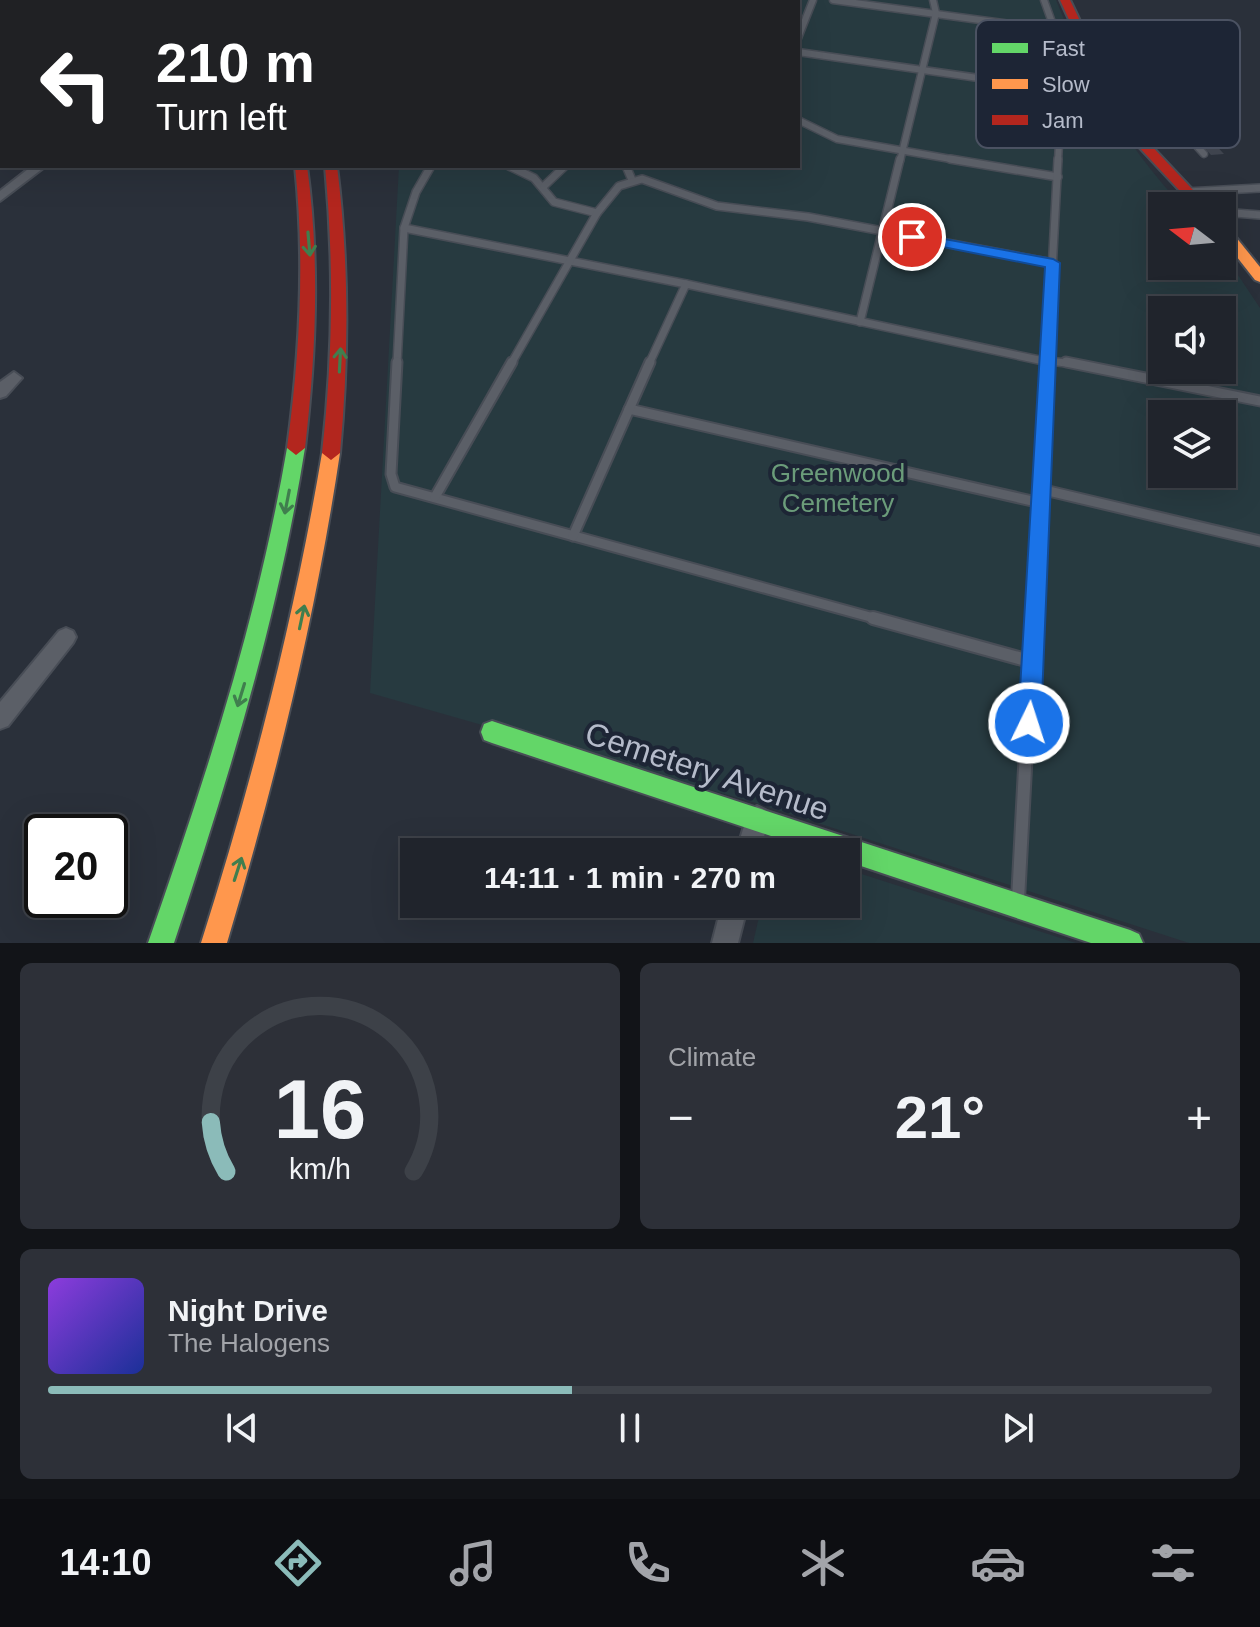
<!DOCTYPE html>
<html lang="en">
<head>
<meta charset="utf-8">
<style>
	:root { --surface:#20242c; --page:#2d3038; --text:#f1f3f6; --muted:#a2a4a9; --line:#3d4148; --accent:#8bbbb9 }
	body { margin:0; font-family:Helvetica,sans-serif; background:var(--page); color:var(--text); height:100vh; display:flex; flex-direction:column; font-size:30px; white-space:nowrap }
	* { box-sizing:border-box; margin:0 }
	p { font-size:26px; color:var(--muted) }
	.icon { flex:none; width:44px; height:44px; fill:none; stroke:currentColor; stroke-width:2; stroke-linecap:round; stroke-linejoin:round }
	.map { position:relative; height:943px; overflow:hidden }
	.sheet { display:flex; flex-direction:column; gap:20px; padding:20px; background:#121418; flex:1 }
	.sheet>* { flex:none }
	.hud { position:absolute; left:0px; top:0px; width:800px; height:168px; box-shadow:0 8px 32px #0002,0 0 0 2px var(--line); background:#202124; color:#fff; overflow:hidden }
	.needle { width:52px; rotate:286deg }
	.fabs { position:absolute; left:1148px; top:192px; display:grid; gap:16px }
	.fabs a { display:grid; place-items:center; width:88px; height:88px; border-radius:0px; background:var(--surface); box-shadow:0 8px 32px #0002,0 0 0 2px var(--line); font-size:40px }
	.speed { position:absolute; left:24px; top:814px; display:flex; gap:16px; font-size:40px; font-weight:700; text-align:center }
	.speed>* { display:grid; place-content:center; width:104px; height:104px; border-radius:50%; background:var(--surface); box-shadow:0 8px 32px #0002,0 0 0 2px var(--line); line-height:1 }
	.speed .limit { border:4px solid #111; border-radius:12px; background:#fff; color:#111 }
	.pin { position:absolute; display:grid; place-items:center; width:68px; height:68px; color:#fff; margin:-34px; border:4px solid #fff; border-radius:50%; box-shadow:0 2px 8px #0007 }
	.me { position:absolute; width:88px; margin:-44px; rotate:4deg; stroke-linejoin:round; filter:drop-shadow(0 0 6px #0008) }
	.turn { display:flex; align-items:center; gap:28px; height:168px; padding:0 24px; font-size:36px }
	.turn .icon { width:104px; height:104px; stroke-width:2.5 }
	.turn b { display:block; font-size:56px; line-height:68px }
	.big { font-size:60px; font-weight:700; line-height:1.1 }
	.sheet .widget { flex:1; display:flex; flex-direction:column; justify-content:center; gap:12px; min-width:0; padding:0 28px; border-radius:12px; background:var(--page) }
	.sheet .dial { align-items:center; gap:0 }
	.dial svg { height:208px; overflow:visible; fill:none; stroke:var(--line); stroke-width:7; stroke-linecap:round; text-anchor:middle }
	.dial text { fill:var(--text); stroke:none }
	.song { display:flex; align-items:center; gap:24px }
	.cover { width:96px; height:96px; border-radius:12px; background:linear-gradient(135deg,hsl(270 70% 55%),hsl(230 70% 35%)) }
	.played { height:8px; border-radius:4px; background:linear-gradient(90deg,var(--accent) 45%,var(--line) 45%) }
	.keys { display:flex; justify-content:space-around; direction:ltr }
	.heat { display:flex; justify-content:space-between; align-items:center; font-size:44px; direction:ltr }
	.sheet .tiles { flex:1; display:grid; gap:20px; grid-template-columns:1fr 1fr }
	.widget:last-child { grid-column:span 2 }
	.trip { position:absolute; left:400px; top:838px; width:460px; height:80px; border-radius:0px; background:var(--surface); box-shadow:0 8px 32px #0002,0 0 0 2px var(--line); font-weight:700; line-height:80px; text-align:center }
	.tabs { display:flex; height:128px; justify-content:space-around; align-items:center; background:#0d0e12; color:var(--muted) }
	.tabs .icon { width:56px; height:56px }
	.tabs .active { color:var(--accent) }
	.tabs b { font-size:36px; color:var(--text) }
	.map>svg:first-child { display:block }
	.green { fill:#273a40; fill-rule:evenodd }
	.building { fill:#3f444e }
	.lines { fill:none; stroke-linecap:round; stroke-linejoin:round }
	.lane-far3-casing { stroke:#484d56; stroke-width:9 }
	.lane-far2-casing { stroke:#484d56; stroke-width:10 }
	.lane-far1-casing { stroke:#484d56; stroke-width:13 }
	.lane-casing { stroke:#484d56; stroke-width:16 }
	.street-casing { stroke:#484d56; stroke-width:4 }
	.fast-casing { stroke:#484d56; stroke-width:4 }
	.slow-casing { stroke:#484d56; stroke-width:4 }
	.jam-casing { stroke:#484d56; stroke-width:4 }
	.lane-far3 { stroke:#5b5f67; stroke-width:6 }
	.lane-far2 { stroke:#5b5f67; stroke-width:7 }
	.lane-far1 { stroke:#5b5f67; stroke-width:9 }
	.lane { stroke:#5b5f67; stroke-width:12 }
	.street { fill:#5b5f67; fill-rule:evenodd }
	.fast { fill:#63d668; fill-rule:evenodd }
	.slow { fill:#ff974d; fill-rule:evenodd }
	.jam { fill:#b3261e; fill-rule:evenodd }
	.oneway { stroke:#407e4e }
	.route { fill:#1a73e8; stroke:#114b97; stroke-width:2 }
	.labels { text-anchor:middle; stroke-width:8; stroke-linejoin:round; paint-order:stroke }
	.park-label { font-size:26px; fill:#6b9c7a; stroke:#1d2535 }
	.near-street-label { font-size:32px; fill:#b5bbca; stroke:#1d2535 }
	.key { fill:#1d2535; stroke:#4b5262; stroke-width:2 }
	.key-label { font-size:22px; fill:#b5bbca }
</style>
</head>
<body>
<div class="map">
<svg width="1260" height="943" viewBox="0 0 1260 943">
	<rect width="100%" height="100%" fill="#2a303a"/>
	<g class="green">
		<path d="M338,0H1056C1089,82 1122,140 1182,206H1162V266H1222V251L1260,308V943H1189L756,803L370,693L399,166H798V2ZM1162,310H1222V370H1162ZM1162,414H1222V474H1162Z"/>
		<path d="M846,869L1076,943H753L762,904H846Z"/>
	</g>
	<path class="building" d="M1150,88H1162L1224,154L1211,155Z"/>
	<g class="lines">
		<g class="lane-far3-casing">
			<g id="lane-far3">
				<path d="M352,0L358,2"/>
				<path d="M833,0L1054,30"/>
				<path d="M1044,0L1059,42L1062,90L1058,161"/>
				<path d="M798,38L813,0"/>
				<path d="M798,52L1062,90"/>
				<path d="M1102,78L1147,91L1204,154"/>
				<path d="M798,120L837,139L962,161"/>
				<path d="M900,161L936,13L933,0"/>
			</g>
		</g>
		<g class="lane-far2-casing">
			<g id="lane-far2">
				<path d="M950,159L1058,177"/>
				<path d="M509,166L534,178L554,202L597,213"/>
				<path d="M626,166L632,180"/>
				<path d="M544,186L565,166"/>
				<path d="M1187,192L1260,188"/>
				<path d="M1222,212L1260,215"/>
				<path d="M404,228L686,284L1039,360L1076,364"/>
				<path d="M860,322L900,159"/>
				<path d="M397,364L404,228L416,192L431,166"/>
				<path d="M511,364L597,213L619,186L642,179L717,206L808,217L1053,263"/>
				<path d="M649,364L686,284"/>
				<path d="M1047,364L1058,159"/>
			</g>
		</g>
		<g class="lane-far1-casing">
			<g id="lane-far1">
				<path d="M397,362L391,474L395,487L881,620"/>
				<path d="M1066,362L1260,401"/>
				<path d="M629,409L1041,503"/>
				<path d="M1040,489L1260,541"/>
				<path d="M435,497L512,362"/>
				<path d="M573,536L650,362"/>
				<path d="M1033,620L1047,362"/>
			</g>
		</g>
		<g class="lane-casing">
			<g id="lane">
				<path d="M873,618L1033,662"/>
				<path d="M1018,900L1033,618"/>
			</g>
		</g>
		<g class="street-casing">
			<g id="street">
				<path d="M32,166H46L0,201V191Z"/>
				<path d="M14,372L22,378L6,396L0,398V382Z"/>
				<path d="M66,628L73,631L76,637L73,643L8,726L0,729V702L59,631Z"/>
				<path d="M757,806L765,810L769,818L760,852H736L749,810Z"/>
				<path d="M722,904H748L738,943H712Z"/>
			</g>
		</g>
		<g class="fast-casing">
			<g id="fast">
				<path d="M296,441L305,448C278,618 228,780 174,943H148C205,780 258,618 287,448Z"/>
				<path d="M492,721L1130,930L1139,934L1143,943H1091L846,861V852H819L492,743L484,740L481,732L484,724Z"/>
			</g>
		</g>
		<g class="slow-casing">
			<g id="slow">
				<rect x="297" y="0" width="10" height="2"/>
				<path d="M1222,225L1227,226L1260,267V282L1255,280L1222,238Z"/>
				<path d="M331,446L340,453C315,620 275,782 227,943H201C252,782 294,620 322,453Z"/>
			</g>
		</g>
		<g class="jam-casing">
			<g id="jam">
				<path d="M1060,0H1070L1120,104L1146,140L1208,206H1194L1138,146L1108,104Z"/>
				<path d="M295,166H307C320,261 316,353 305,448L296,455L287,448C300,353 305,261 295,166Z"/>
				<path d="M325,166H337C349,262 349,357 340,453L331,460L322,453C333,357 334,262 325,166Z"/>
			</g>
		</g>
		<use href="#lane-far3" class="lane-far3"/>
		<use href="#lane-far2" class="lane-far2"/>
		<use href="#lane-far1" class="lane-far1"/>
		<use href="#lane" class="lane"/>
		<use href="#street" class="street"/>
		<use href="#fast" class="fast"/>
		<use href="#slow" class="slow"/>
		<use href="#jam" class="jam"/>
	</g>
	<defs><path id="oneway-shaft" d="M-6 0H5M1.5-3L5.5 0L1.5 3" fill="none" stroke-width="1.6" stroke-linecap="round" stroke-linejoin="round" transform="scale(2)"/></defs>
	<g class="oneway">
		<use href="#oneway-shaft" transform="translate(309 244) rotate(85)"/>
		<use href="#oneway-shaft" transform="translate(340 360) rotate(-87)"/>
		<use href="#oneway-shaft" transform="translate(287 502) rotate(101)"/>
		<use href="#oneway-shaft" transform="translate(302 617) rotate(-78)"/>
		<use href="#oneway-shaft" transform="translate(241 695) rotate(107)"/>
		<use href="#oneway-shaft" transform="translate(238 869) rotate(-72)"/>
	</g>
	<path class="route" d="M912,233L1053,259L1060,263L1041,723L1037,731L1029,734L1021,731L1018,723L1045,267L907,240V234Z"/>
	<g class="labels">
		<g class="park-label">
			<text x="838" y="482">Greenwood<tspan x="838" dy="30">Cemetery</tspan></text>
		</g>
		<g class="near-street-label">
			<text transform="translate(707 771) rotate(18)" y="11">Cemetery Avenue</text>
		</g>
	</g>
	<rect x="976" y="20" width="264" height="128" rx="12" class="key"/>
	<rect x="992" y="43" width="36" height="10" fill="#63d668"/>
	<rect x="992" y="79" width="36" height="10" fill="#ff974d"/>
	<rect x="992" y="115" width="36" height="10" fill="#b3261e"/>
	<g class="key-label">
		<text x="1042" y="56">Fast</text>
		<text x="1042" y="92">Slow</text>
		<text x="1042" y="128">Jam</text>
	</g>
</svg>
<div class="fabs">
<a><svg class="needle" viewBox="-14 -14 28 28"><path d="M0-13l5 13h-10z" fill="#e53935"/><path d="M0 13l5-13h-10z" fill="#a2a4a9"/></svg></a>
<a><svg class="icon" aria-label="sound" viewBox="0 0 24 24"><path d="M4 9h4l5-4v14l-5-4H4zM17 9q2 3 0 6"/></svg></a>
<a><svg class="icon" aria-label="layers" viewBox="0 0 24 24"><path d="M12 4l9 5-9 5-9-5zM3 14l9 5 9-5"/></svg></a>
</div>
<div class="speed"><div class="limit">20</div></div>
<div class="pin" style="left:912px;top:237px;background:#d93025"><svg class="icon" aria-label="arrive" viewBox="0 0 24 24"><path d="M6 21V4h12l-3 4 3 4H6"/></svg></div>
<svg class="me" style="left:1029px;top:723px" viewBox="-20 -20 40 40"><circle r="17" fill="#1a73e8" stroke="#fff" stroke-width="3"/><path d="M0-11L8 9 0 5-8 9z" fill="#fff"/></svg>
<div class="trip">14:11 · 1 min · 270 m</div>
<div class="hud">
<div class="turn"><svg class="icon" aria-label="left" viewBox="0 0 24 24"><path d="M17 20v-9H6M10 6l-5 5 5 5"/></svg><div><b>210 m</b>Turn left</div></div>
</div>
</div>
<section class="sheet">
<div class="tiles">
<div class="widget dial"><svg viewBox="0 0 100 80">
<path d="M14 69A42 42 0 1 1 86 69"/>
<path d="M14 69A42 42 0 0 1 8 50" stroke="#8bbbb9"/>
<text x="50" y="56" font-size="32" font-weight="700">16</text>
<text x="50" y="72" font-size="11">km/h</text>
</svg></div>
<div class="widget"><p>Climate</p>
<div class="heat"><a>−</a><b class="big">21°</b><a>+</a></div>
</div>
<div class="widget">
<div class="song"><i class="cover"></i><div><b>Night Drive</b><p>The Halogens</p></div></div>
<div class="played"></div>
<div class="keys"><svg class="icon" aria-label="previous" viewBox="0 0 24 24"><path d="M18 5L8 12l10 7zM5 5v14"/></svg><svg class="icon" aria-label="pause" viewBox="0 0 24 24"><path d="M8 5v14M16 5v14"/></svg><svg class="icon" aria-label="next" viewBox="0 0 24 24"><path d="M6 5l10 7-10 7zM19 5v14"/></svg></div>
</div>
</div>
</section>
<nav class="tabs">
<b>14:10</b>
<svg class="icon active" aria-label="directions" viewBox="0 0 24 24"><path d="M12 3l9 9-9 9-9-9zM9 14v-3h6M13 9l2 2-2 2"/></svg>
<svg class="icon" aria-label="music" viewBox="0 0 24 24"><path d="M9 18V5l10-2v13"/><circle cx="6" cy="18" r="3"/><circle cx="16" cy="16" r="3"/></svg>
<svg class="icon" aria-label="phone" viewBox="0 0 24 24"><path d="M5 4h4l2 5-3 2q2 4 5 5l2-3 5 2v4C11 20 4 13 5 4z"/></svg>
<svg class="icon" aria-label="climate" viewBox="0 0 24 24"><path d="M12 3v18M4 7l16 10M4 17L20 7"/></svg>
<svg class="icon" aria-label="car" viewBox="0 0 24 24"><path d="M5 17H2v-5l4-1 3-4h7l3 4 3 1v5h-3M9 17h6M6 11h13"/><circle cx="7" cy="17" r="2"/><circle cx="17" cy="17" r="2"/></svg>
<svg class="icon" aria-label="filters" viewBox="0 0 24 24"><path d="M4 7h16M4 17h16"/><circle cx="9" cy="7" r="2"/><circle cx="15" cy="17" r="2"/></svg>
</nav>
</body>
</html>
